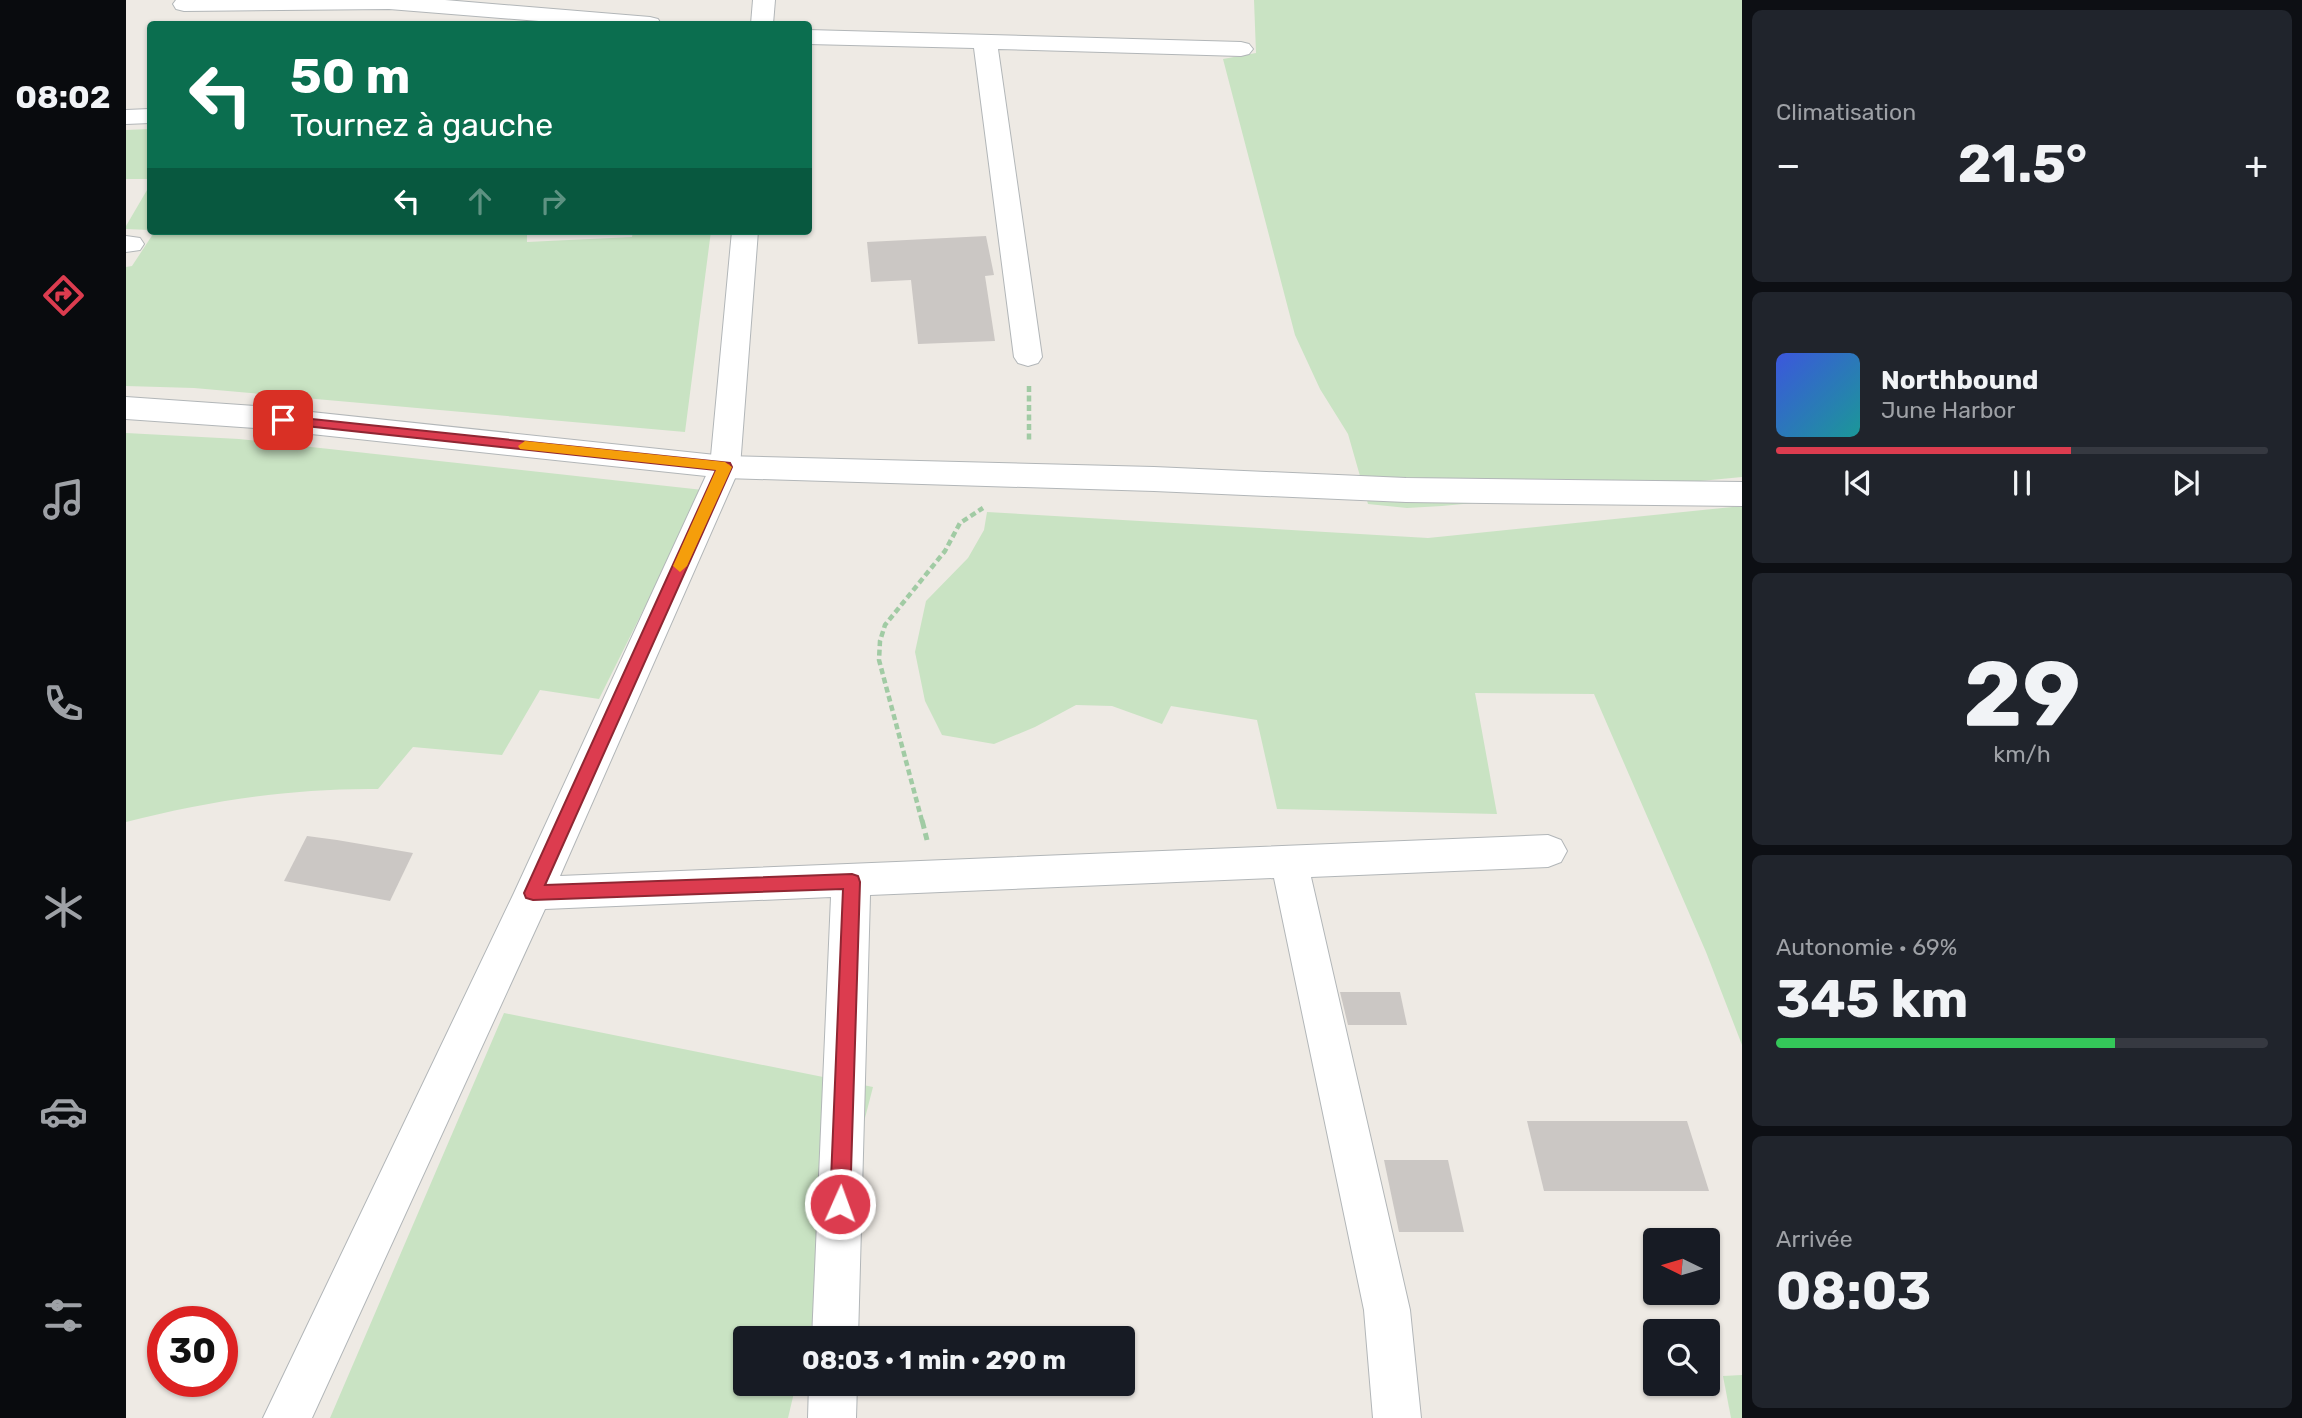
<!DOCTYPE html>
<html lang="fr">
<head>
<meta charset="utf-8">
<style>
	:root { --surface:#171b24; --page:#20242c; --text:#f1f3f6; --muted:#9ea1a6; --line:#363941; --accent:#dc3c4f }
	body { margin:0; font-family:Rubik,sans-serif; background:var(--page); color:var(--text); height:100vh; display:flex; flex-direction:column; font-size:26px; white-space:nowrap }
	* { box-sizing:border-box; margin:0 }
	p { font-size:23px; color:var(--muted) }
	.icon { flex:none; width:38px; height:38px; fill:none; stroke:currentColor; stroke-width:2; stroke-linecap:round; stroke-linejoin:round }
	.map { position:relative; flex:1; overflow:hidden }
	.side { display:flex; flex-direction:column; gap:10px; padding:10px; background:#0d0f14; width:560px }
	.side>* { flex:none }
	.guide { position:absolute; left:21px; top:21px; width:665px; height:214px; border-radius:7px; box-shadow:0 2px 5px #0004; background:#0b6e4f; color:#fff; overflow:hidden }
	.needle { width:46px; rotate:275deg }
	.controls { position:absolute; left:1517px; top:1228px; display:grid; gap:14px }
	.controls a { display:grid; place-items:center; width:77px; height:77px; border-radius:7px; background:var(--surface); box-shadow:0 2px 5px #0004; font-size:35px }
	.speed { position:absolute; left:21px; top:1306px; display:flex; gap:14px; font-size:35px; font-weight:700; text-align:center }
	.speed>* { display:grid; place-content:center; width:91px; height:91px; border-radius:50%; background:var(--surface); box-shadow:0 2px 5px #0004; line-height:1 }
	.speed .limit { border:10px solid #d22; background:#fff; color:#111 }
	.pin { position:absolute; display:grid; place-items:center; width:60px; height:60px; color:#fff; margin:-30px; border-radius:14px; box-shadow:0 4px 10px #0006 }
	.me { position:absolute; width:77px; margin:-38px; rotate:2deg; stroke-linejoin:round; filter:drop-shadow(0 0 5px #0008) }
	.turn { display:flex; align-items:center; gap:24px; height:147px; padding:0 28px; font-size:32px }
	.turn .icon { width:91px; height:91px; stroke-width:2.5 }
	.turn b { display:block; font-size:49px; line-height:60px }
	.lanes { display:flex; align-items:center; height:66px; padding:0 28px; background:#0003; justify-content:center; gap:35px; direction:ltr }
	.lanes .off { opacity:.35 }
	.big { font-size:52px; font-weight:700; line-height:1.1 }
	.side .card { flex:1; display:flex; flex-direction:column; justify-content:center; gap:10px; min-width:0; padding:0 24px; border-radius:10px; background:var(--page) }
	.side .dial { align-items:center; gap:0 }
	.dial b { font-size:91px; line-height:1 }
	.song { display:flex; align-items:center; gap:21px }
	.cover { width:84px; height:84px; border-radius:10px; background:linear-gradient(135deg,hsl(230 70% 55%),hsl(180 70% 35%)) }
	.played { height:7px; border-radius:4px; background:linear-gradient(90deg,var(--accent) 60%,var(--line) 60%) }
	.keys { display:flex; justify-content:space-around; direction:ltr }
	.heat { display:flex; justify-content:space-between; align-items:center; font-size:38px; direction:ltr }
	.charge { height:10px; border-radius:5px; background:linear-gradient(90deg,#34c759 69%,var(--line) 0) }
	.trip { position:absolute; left:607px; top:1326px; width:402px; height:70px; border-radius:7px; background:var(--surface); box-shadow:0 2px 5px #0004; font-weight:700; line-height:70px; text-align:center }
	main { display:flex; flex:1; min-height:0 }
	.dock { display:flex; flex-direction:column; width:126px; justify-content:space-around; align-items:center; background:#090b0e; color:var(--muted) }
	.dock .icon { width:49px; height:49px }
	.dock .current { color:var(--accent) }
	.dock b { font-size:32px; color:var(--text) }
	.map>svg:first-child { display:block }
	.green { fill:#c9e3c3 }
	.building { fill:#cbc7c4 }
	.lines { fill:none; stroke-linecap:round; stroke-linejoin:round }
	.minor-casing { stroke:#b2b6b8; stroke-width:2 }
	.tertiary-casing { stroke:#b2b6b8; stroke-width:2 }
	.path-far1 { stroke:#a1cba4; stroke-width:4.5; stroke-dasharray:6 3.5; stroke-linecap:butt }
	.path { stroke:#a1cba4; stroke-width:5; stroke-dasharray:9 4.5; stroke-linecap:butt }
	.minor { fill:#fff; fill-rule:evenodd }
	.tertiary { fill:#fff; fill-rule:evenodd }
	.route { fill:#dc3c4f; stroke:#8f2733; stroke-width:2 }
	.slow { fill:#f59e0b }
</style>
</head>
<body>
<main>
<nav class="dock">
<b>08:02</b>
<svg class="icon current" aria-label="directions" viewBox="0 0 24 24"><path d="M12 3l9 9-9 9-9-9zM9 14v-3h6M13 9l2 2-2 2"/></svg>
<svg class="icon" aria-label="music" viewBox="0 0 24 24"><path d="M9 18V5l10-2v13"/><circle cx="6" cy="18" r="3"/><circle cx="16" cy="16" r="3"/></svg>
<svg class="icon" aria-label="phone" viewBox="0 0 24 24"><path d="M5 4h4l2 5-3 2q2 4 5 5l2-3 5 2v4C11 20 4 13 5 4z"/></svg>
<svg class="icon" aria-label="climate" viewBox="0 0 24 24"><path d="M12 3v18M4 7l16 10M4 17L20 7"/></svg>
<svg class="icon" aria-label="car" viewBox="0 0 24 24"><path d="M5 17H2v-5l4-1 3-4h7l3 4 3 1v5h-3M9 17h6M6 11h13"/><circle cx="7" cy="17" r="2"/><circle cx="17" cy="17" r="2"/></svg>
<svg class="icon" aria-label="filters" viewBox="0 0 24 24"><path d="M4 7h16M4 17h16"/><circle cx="9" cy="7" r="2"/><circle cx="15" cy="17" r="2"/></svg>
</nav>
<div class="map">
<svg width="1616" height="1418" viewBox="0 0 1616 1418">
	<rect width="100%" height="100%" fill="#eeeae4"/>
	<g class="green">
		<path d="M1128,0H1616V477L1316,506L1281,508L1242,504L1222,434L1194,389L1169,335L1097,59L1130,53Z"/>
		<path d="M24,129V179H0V130Z"/>
		<path d="M24,185V230L0,229V226Z"/>
		<path d="M29,231H401V242L506,237L507,231H585L559,432L68,388L0,386V267L6,266Z"/>
		<path d="M0,433L113,439L577,490L473,699L414,690L376,755L287,747L252,789C166,788 83,801 0,822Z"/>
		<path d="M1616,506V1045L1580,952L1468,694L1349,693L1371,814L1151,809L1131,720L1045,706L1036,724L986,706L950,705L909,727L868,744L816,735L799,701L789,652L800,601L842,558L858,530L861,512L1302,538Z"/>
		<path d="M378,1013L747,1087L682,1339H620V1384H670L662,1418H204Z"/>
		<path d="M1616,1375V1418H1605L1597,1376Z"/>
	</g>
	<g class="building">
		<path d="M860,236L868,275L859,276L869,341L792,344L785,280L745,282L741,242Z"/>
		<path d="M181,836L211,840L287,853L264,901L158,881Z"/>
		<path d="M1214,992H1274L1281,1025H1222Z"/>
		<path d="M1401,1121H1561L1583,1191H1418Z"/>
		<path d="M1258,1160H1322L1338,1232H1273Z"/>
	</g>
	<g class="lines">
		<g class="minor-casing">
			<g id="minor">
				<path d="M50,0H319L524,17L532,19L535,24H450L263,9L58,11L50,9L47,4Z"/>
				<path d="M627,0H649L647,24H625Z"/>
				<path d="M682,30L1115,42L1123,44L1127,49L1123,54L1115,56L872,49L916,357L912,363L902,366L892,363L888,357L848,48L682,44Z"/>
				<path d="M24,109V123L0,124V110Z"/>
				<path d="M606,231H632L614,467L434,876L1422,835L1435,840L1441,851L1435,862L1422,867L1185,877L1284,1310L1295,1418H1247L1238,1310L1148,878L744,895L732,1339H686L705,897L419,909L186,1418H137L388,893L584,467Z"/>
				<path d="M0,236L14,238L18,244L14,250L0,252Z"/>
				<path d="M683,1384H731L730,1418H682Z"/>
			</g>
		</g>
		<g class="tertiary-casing">
			<path id="tertiary" d="M0,397L129,406L599,456L1028,467L1280,478L1616,482V506L1280,502L1028,491L599,478L129,428L0,419Z"/>
		</g>
		<g class="path-far1">
			<path d="M903,386V443"/>
			<path d="M796,821L753,660L754,641L759,625L819,551L834,523L857,508"/>
		</g>
		<path class="path" d="M796,820L801,840"/>
		<use href="#minor" class="minor"/>
		<use href="#tertiary" class="tertiary"/>
	</g>
	<path class="route" d="M157,416L604,463L606,467L419,885L726,874L732,876L734,882L724,1204L721,1211L714,1214L707,1211L704,1204L717,889L407,900L400,898L398,893L590,470L152,423V417Z"/>
	<path class="slow" d="M399,441L599,462L606,467L561,566L554,572L547,566L590,470L394,449L392,446Z"/>
</svg>
<div class="controls">
<a><svg class="needle" viewBox="-14 -14 28 28"><path d="M0-13l5 13h-10z" fill="#e53935"/><path d="M0 13l5-13h-10z" fill="#9ea1a6"/></svg></a>
<a><svg class="icon" aria-label="search" viewBox="0 0 24 24"><circle cx="10" cy="10" r="6"/><path d="M15 15l6 6"/></svg></a>
</div>
<div class="speed"><div class="limit">30</div></div>
<div class="pin" style="left:157px;top:420px;background:#d93025"><svg class="icon" aria-label="arrive" viewBox="0 0 24 24"><path d="M6 21V4h12l-3 4 3 4H6"/></svg></div>
<svg class="me" style="left:714px;top:1204px" viewBox="-20 -20 40 40"><circle r="17" fill="#dc3c4f" stroke="#fff" stroke-width="3"/><path d="M0-11L8 9 0 5-8 9z" fill="#fff"/></svg>
<div class="trip">08:03 · 1 min · 290 m</div>
<div class="guide">
<div class="turn"><svg class="icon" aria-label="left" viewBox="0 0 24 24"><path d="M17 20v-9H6M10 6l-5 5 5 5"/></svg><div><b>50 m</b>Tournez à gauche</div></div>
<div class="lanes"><svg class="icon" aria-label="left" viewBox="0 0 24 24"><path d="M17 20v-9H6M10 6l-5 5 5 5"/></svg><svg class="icon off" aria-label="ahead" viewBox="0 0 24 24"><path d="M12 20V5M6 11l6-6 6 6"/></svg><svg class="icon off" aria-label="right" viewBox="0 0 24 24"><path d="M7 20v-9h11M14 6l5 5-5 5"/></svg></div>
</div>
</div>
<section class="side">
<div class="card"><p>Climatisation</p>
<div class="heat"><a>−</a><b class="big">21.5°</b><a>+</a></div>
</div>
<div class="card">
<div class="song"><i class="cover"></i><div><b>Northbound</b><p>June Harbor</p></div></div>
<div class="played"></div>
<div class="keys"><svg class="icon" aria-label="previous" viewBox="0 0 24 24"><path d="M18 5L8 12l10 7zM5 5v14"/></svg><svg class="icon" aria-label="pause" viewBox="0 0 24 24"><path d="M8 5v14M16 5v14"/></svg><svg class="icon" aria-label="next" viewBox="0 0 24 24"><path d="M6 5l10 7-10 7zM19 5v14"/></svg></div>
</div>
<div class="card dial"><b>29</b><p>km/h</p></div>
<div class="card"><p>Autonomie · 69%</p><b class="big">345 km</b><div class="charge"></div></div>
<div class="card"><p>Arrivée</p><b class="big">08:03</b></div>
</section>
</main>
</body>
</html>
